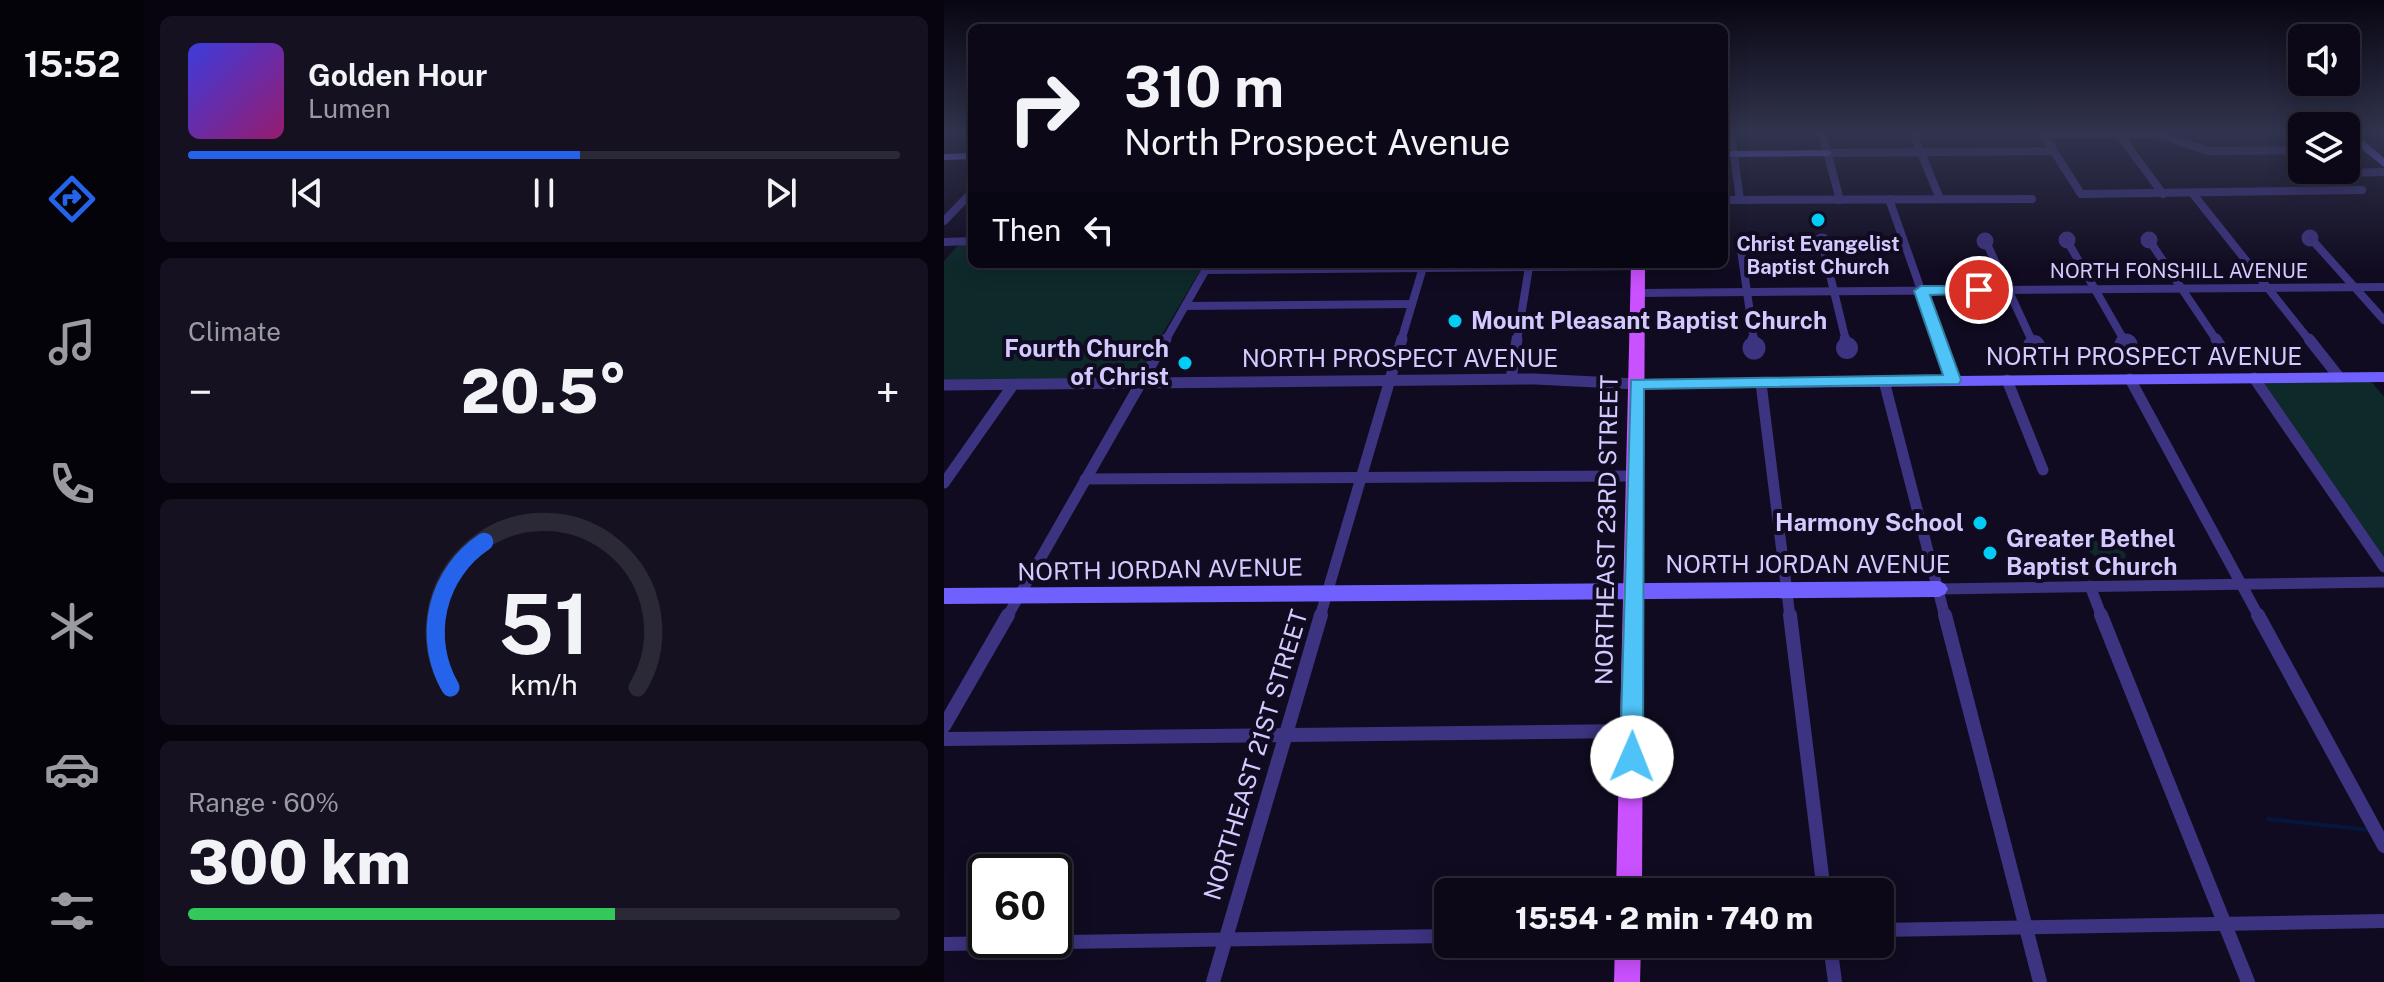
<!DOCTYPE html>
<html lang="en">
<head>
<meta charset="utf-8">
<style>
	:root { --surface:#0c0818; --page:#151121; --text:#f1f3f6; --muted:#9a9aa2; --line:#2c2937; --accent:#2563eb }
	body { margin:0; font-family:"Public Sans",sans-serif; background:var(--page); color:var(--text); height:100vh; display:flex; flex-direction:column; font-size:30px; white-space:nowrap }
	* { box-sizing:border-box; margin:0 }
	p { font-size:26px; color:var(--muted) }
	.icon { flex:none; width:44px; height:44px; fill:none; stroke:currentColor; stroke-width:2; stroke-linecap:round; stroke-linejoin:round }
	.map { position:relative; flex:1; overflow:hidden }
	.panel { display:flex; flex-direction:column; gap:16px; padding:16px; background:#07040d; width:800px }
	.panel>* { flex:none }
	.top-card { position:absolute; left:24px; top:24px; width:760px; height:244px; border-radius:12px; box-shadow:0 4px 20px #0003,0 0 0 2px var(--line); background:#0c0818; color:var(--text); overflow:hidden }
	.buttons { position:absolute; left:1344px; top:24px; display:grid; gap:16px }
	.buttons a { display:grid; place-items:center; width:72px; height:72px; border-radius:12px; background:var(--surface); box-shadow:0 4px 20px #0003,0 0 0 2px var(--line); font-size:40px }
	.speed { position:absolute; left:24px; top:854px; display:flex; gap:16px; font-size:40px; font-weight:700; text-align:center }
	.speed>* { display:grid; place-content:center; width:104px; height:104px; border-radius:50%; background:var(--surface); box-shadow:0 4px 20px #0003,0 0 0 2px var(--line); line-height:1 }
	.speed .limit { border:4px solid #111; border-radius:12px; background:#fff; color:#111 }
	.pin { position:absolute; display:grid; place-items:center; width:68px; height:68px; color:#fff; margin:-34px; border:4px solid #fff; border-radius:50%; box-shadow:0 2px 8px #0007 }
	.me { position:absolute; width:88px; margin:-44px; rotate:1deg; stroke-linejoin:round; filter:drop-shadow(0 0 6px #0008) }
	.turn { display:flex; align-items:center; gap:28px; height:168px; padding:0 24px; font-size:36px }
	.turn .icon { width:104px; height:104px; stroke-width:2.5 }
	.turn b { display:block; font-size:56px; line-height:68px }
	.then { display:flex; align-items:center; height:76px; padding:0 24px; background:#0003; gap:16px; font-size:30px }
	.big { font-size:60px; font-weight:800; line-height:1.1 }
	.panel .widget { flex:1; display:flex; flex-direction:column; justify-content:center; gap:12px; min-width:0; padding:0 28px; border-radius:12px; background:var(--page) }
	.panel .dial { align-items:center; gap:0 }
	.dial svg { height:208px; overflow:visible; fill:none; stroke:var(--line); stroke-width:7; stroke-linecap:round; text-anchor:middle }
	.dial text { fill:var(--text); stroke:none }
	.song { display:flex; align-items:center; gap:24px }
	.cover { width:96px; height:96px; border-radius:12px; background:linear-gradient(135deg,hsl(240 70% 55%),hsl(320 70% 35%)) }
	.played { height:8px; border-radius:4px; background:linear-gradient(90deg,var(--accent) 55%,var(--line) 55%) }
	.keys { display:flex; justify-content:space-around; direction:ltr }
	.heat { display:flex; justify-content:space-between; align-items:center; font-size:44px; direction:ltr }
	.charge { height:12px; border-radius:6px; background:linear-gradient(90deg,#34c759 60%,var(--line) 0) }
	.trip { position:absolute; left:490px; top:878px; width:460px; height:80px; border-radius:12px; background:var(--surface); box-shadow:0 4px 20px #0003,0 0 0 2px var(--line); font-weight:800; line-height:80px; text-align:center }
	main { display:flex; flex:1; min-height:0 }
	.dock { display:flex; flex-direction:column; width:144px; justify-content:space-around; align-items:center; background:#05030a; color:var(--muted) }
	.dock .icon { width:56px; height:56px }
	.dock .current { color:var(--accent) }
	.dock b { font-size:36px; color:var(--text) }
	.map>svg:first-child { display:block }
	.green { fill:#0e292a }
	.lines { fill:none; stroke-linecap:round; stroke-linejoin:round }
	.stream { stroke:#06173e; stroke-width:4 }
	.street-far2 { stroke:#3c3381; stroke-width:8 }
	.street-far1 { stroke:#3c3381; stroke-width:11 }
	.street { stroke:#3c3381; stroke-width:14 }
	.secondary { fill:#7061ff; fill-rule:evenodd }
	.primary { fill:#ca51ff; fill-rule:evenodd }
	.route { fill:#4fc3f7; stroke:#337fa1; stroke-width:2 }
	.poi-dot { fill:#00ccf5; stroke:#100b20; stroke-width:3 }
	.labels { text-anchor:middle; stroke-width:8; stroke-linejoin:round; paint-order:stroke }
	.far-poi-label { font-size:20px; font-weight:bold; fill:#d4caff; stroke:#100b20 }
	.far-street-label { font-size:20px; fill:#d4caff; stroke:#100b20 }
	.poi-label { font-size:24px; font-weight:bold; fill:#d4caff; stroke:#100b20; text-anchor:start }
	.street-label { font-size:24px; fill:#d4caff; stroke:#100b20 }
</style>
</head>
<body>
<main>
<nav class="dock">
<b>15:52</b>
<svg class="icon current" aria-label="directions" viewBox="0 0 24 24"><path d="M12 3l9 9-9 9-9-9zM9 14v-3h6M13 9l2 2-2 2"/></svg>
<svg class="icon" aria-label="music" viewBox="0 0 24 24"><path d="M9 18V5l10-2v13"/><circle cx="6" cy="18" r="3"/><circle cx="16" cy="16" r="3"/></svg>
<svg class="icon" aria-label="phone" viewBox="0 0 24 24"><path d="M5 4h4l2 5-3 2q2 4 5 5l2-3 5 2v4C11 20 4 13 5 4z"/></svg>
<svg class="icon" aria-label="climate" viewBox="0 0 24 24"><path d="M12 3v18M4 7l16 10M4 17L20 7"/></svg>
<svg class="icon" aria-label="car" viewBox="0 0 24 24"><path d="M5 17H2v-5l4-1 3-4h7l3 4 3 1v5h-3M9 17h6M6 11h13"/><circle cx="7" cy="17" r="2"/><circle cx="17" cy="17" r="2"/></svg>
<svg class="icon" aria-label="filters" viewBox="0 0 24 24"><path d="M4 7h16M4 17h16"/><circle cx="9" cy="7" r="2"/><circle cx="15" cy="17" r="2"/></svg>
</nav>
<section class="panel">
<div class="widget">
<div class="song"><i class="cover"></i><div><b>Golden Hour</b><p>Lumen</p></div></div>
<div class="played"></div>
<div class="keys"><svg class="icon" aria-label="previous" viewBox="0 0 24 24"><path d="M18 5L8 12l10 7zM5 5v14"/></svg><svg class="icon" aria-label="pause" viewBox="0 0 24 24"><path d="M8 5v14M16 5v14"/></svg><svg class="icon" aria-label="next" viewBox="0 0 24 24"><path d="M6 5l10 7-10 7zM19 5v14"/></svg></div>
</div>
<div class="widget"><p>Climate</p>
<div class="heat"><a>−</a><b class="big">20.5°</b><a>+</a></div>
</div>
<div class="widget dial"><svg viewBox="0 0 100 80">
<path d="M14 69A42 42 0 1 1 86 69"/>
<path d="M14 69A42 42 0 0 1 27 13" stroke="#2563eb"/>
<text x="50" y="56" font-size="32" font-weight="700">51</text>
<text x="50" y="72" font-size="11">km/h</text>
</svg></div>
<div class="widget"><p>Range · 60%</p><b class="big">300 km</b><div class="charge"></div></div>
</section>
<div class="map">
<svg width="1440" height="982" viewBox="0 0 1440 982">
	<rect width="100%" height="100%" fill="#100b20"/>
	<g class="green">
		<path d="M15,244H28V264H260L192,379L0,381V261Z"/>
		<path d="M1426,380L1440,397V559L1320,384L1321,381Z"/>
		<path d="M1147,541H1171L1182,555L1179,566H1162L1144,550Z"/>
	</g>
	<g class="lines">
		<path class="stream" d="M1324,819L1427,830"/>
		<g class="street-far2">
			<path d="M787,133L796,200"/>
			<path d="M878,133L896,200"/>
			<path d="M969,133L996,199"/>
			<path d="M1174,133L1219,194"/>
			<path d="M1099,134L1137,194L1418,190"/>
			<path d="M1099,134H1213L1264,151L1358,150"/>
			<path d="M883,153L1110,151"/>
			<path d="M1400,173L1440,172"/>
			<path d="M1249,194L1366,341"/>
			<path d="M945,199L995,341"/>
			<path d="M780,200L1088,199"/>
			<path d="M0,221L28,192"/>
			<circle cx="1366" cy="238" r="4.5"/>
			<circle cx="1123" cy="240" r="4.5"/>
			<circle cx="1205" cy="240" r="4.5"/>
			<circle cx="1041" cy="241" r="4.5"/>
			<circle cx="878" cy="242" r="4.5"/>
			<path d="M0,242L28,241"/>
			<path d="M1370,242L1440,320"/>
			<path d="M796,243L810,341"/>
			<path d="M1207,243L1273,341"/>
			<path d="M1043,244L1088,341"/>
			<path d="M1125,244L1180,340"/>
			<path d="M879,246L902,341"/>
			<path d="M261,270L694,266"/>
			<path d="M694,293L1440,287"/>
			<path d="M241,306L468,304"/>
			<path d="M221,341L265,264"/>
			<path d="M457,341L480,264"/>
			<path d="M573,341L585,267"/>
		</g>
		<g class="street-far1">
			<path d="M809,339L810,344"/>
			<path d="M901,339L902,343"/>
			<path d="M994,339L1009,380"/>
			<path d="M1272,339L1276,345"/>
			<path d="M1365,339L1395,377"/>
			<circle cx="1182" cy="345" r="6"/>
			<circle cx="1090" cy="346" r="5.5"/>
			<circle cx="810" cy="348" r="6"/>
			<circle cx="903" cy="348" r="5.5"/>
			<path d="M1310,378L1440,567"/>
			<path d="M567,379L573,339"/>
			<path d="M1186,379L1315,617"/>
			<path d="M1063,380L1099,470"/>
			<path d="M940,381L1001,617"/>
			<path d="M817,383L846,617"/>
			<path d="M0,385L591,379L692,384"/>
			<path d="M141,479L692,476"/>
			<path d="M0,483L69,385"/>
			<path d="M1146,586L1158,617"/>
			<path d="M995,589L1440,582"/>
			<path d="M63,617L222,339"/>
			<path d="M376,617L458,339"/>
		</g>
		<g class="street">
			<path d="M846,615L880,892"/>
			<path d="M1001,615L1096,982"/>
			<path d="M1157,615L1304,982"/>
			<path d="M1314,615L1440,846"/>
			<path d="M0,726L64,615"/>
			<path d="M0,739L687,731"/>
			<path d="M936,930L1440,921"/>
			<path d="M0,944L504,936"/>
			<path d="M886,944L891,982"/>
			<path d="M269,982L377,615"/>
		</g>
		<g class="secondary">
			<path d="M1402,133H1411L1440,158V167L1402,136Z"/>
			<path d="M780,151L883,150L888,153L883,156L780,157Z"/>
			<path d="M28,153V159L0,160V154Z"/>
			<path d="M1440,372V382L692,389L685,384L692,379Z"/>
			<path d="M995,581L1001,584L1004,589L1001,594L995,597L0,604V588Z"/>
		</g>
		<g class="primary">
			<path d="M687,264H701L698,892H672Z"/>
			<path d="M671,944H697L696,982H670Z"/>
		</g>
	</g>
	<linearGradient id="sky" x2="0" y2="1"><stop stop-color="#090612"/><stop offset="0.49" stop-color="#31344e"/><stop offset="1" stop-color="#31344e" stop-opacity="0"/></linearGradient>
	<rect width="1440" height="270" fill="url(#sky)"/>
	<path class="route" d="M1035,286L1040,287V293L986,295L1017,380L1015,384L700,389L699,757L696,765L688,769L679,765L676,757L687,380L999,375L970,291L977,286Z"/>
	<g class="poi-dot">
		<circle cx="874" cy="220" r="8"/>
		<circle cx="511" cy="321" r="8"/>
		<circle cx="241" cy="363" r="8"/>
		<circle cx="1036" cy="523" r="8"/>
		<circle cx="1046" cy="553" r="8"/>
	</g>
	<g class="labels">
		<g class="far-poi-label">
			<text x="874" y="251">Christ Evangelist<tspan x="874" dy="23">Baptist Church</tspan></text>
		</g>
		<g class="far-street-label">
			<text x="1235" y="278">NORTH FONSHILL AVENUE</text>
		</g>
		<g class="poi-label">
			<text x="527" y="329">Mount Pleasant Baptist Church</text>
			<text x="225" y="357" text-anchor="end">Fourth Church<tspan x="225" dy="28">of Christ</tspan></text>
			<text x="1020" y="531" text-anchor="end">Harmony School</text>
			<text x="1062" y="547">Greater Bethel<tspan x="1062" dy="28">Baptist Church</tspan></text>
		</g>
		<g class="street-label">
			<text x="1200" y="365">NORTH PROSPECT AVENUE</text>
			<text x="456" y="367">NORTH PROSPECT AVENUE</text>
			<text transform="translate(663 530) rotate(-89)" y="8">NORTHEAST 23RD STREET</text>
			<text x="864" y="573">NORTH JORDAN AVENUE</text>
			<text transform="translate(216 570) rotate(-1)" y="8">NORTH JORDAN AVENUE</text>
			<text transform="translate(312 755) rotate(-73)" y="8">NORTHEAST 21ST STREET</text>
		</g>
	</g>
</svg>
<div class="buttons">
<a><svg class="icon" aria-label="sound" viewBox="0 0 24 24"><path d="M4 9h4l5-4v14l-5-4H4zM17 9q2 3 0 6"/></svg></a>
<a><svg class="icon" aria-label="layers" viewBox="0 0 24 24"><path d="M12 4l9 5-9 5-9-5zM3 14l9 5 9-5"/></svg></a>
</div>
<div class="speed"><div class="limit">60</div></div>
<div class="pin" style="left:1035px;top:290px;background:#d93025"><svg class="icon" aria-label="arrive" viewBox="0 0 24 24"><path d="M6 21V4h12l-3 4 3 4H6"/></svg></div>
<svg class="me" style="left:688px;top:757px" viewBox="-20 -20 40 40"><circle r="19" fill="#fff"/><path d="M0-13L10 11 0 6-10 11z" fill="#4fc3f7"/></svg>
<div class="trip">15:54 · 2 min · 740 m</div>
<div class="top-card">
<div class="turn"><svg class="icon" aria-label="right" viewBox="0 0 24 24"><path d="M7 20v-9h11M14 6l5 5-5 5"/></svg><div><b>310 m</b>North Prospect Avenue</div></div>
<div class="then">Then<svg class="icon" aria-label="left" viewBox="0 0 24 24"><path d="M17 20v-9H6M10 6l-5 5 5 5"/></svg></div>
</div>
</div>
</main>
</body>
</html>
